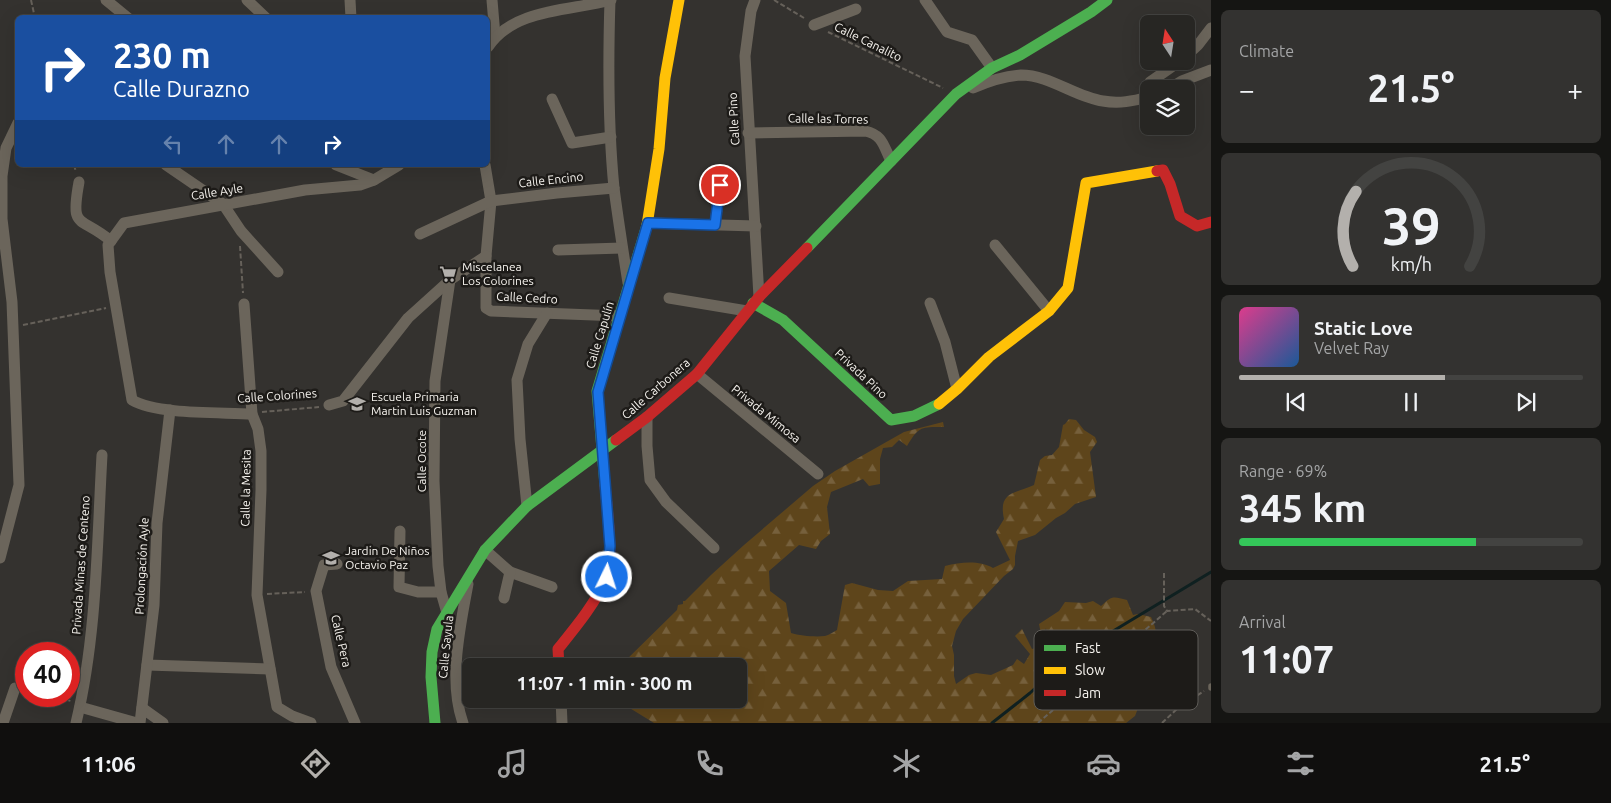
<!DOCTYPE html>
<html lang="en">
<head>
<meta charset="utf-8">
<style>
	:root { --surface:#272623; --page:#333230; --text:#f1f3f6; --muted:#a4a5a6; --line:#434341; --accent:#b3b0ac }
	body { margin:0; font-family:Ubuntu,sans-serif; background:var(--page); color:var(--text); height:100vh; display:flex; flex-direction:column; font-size:19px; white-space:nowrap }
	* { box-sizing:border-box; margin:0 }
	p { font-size:16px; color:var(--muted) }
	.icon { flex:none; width:28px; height:28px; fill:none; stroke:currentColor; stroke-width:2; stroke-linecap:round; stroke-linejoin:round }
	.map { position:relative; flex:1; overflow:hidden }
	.side { display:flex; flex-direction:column; gap:10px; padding:10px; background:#151513; width:400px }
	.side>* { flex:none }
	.guide { position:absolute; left:15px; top:15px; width:475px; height:152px; border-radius:8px; box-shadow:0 5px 20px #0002,0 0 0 1px var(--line); background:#1a4fa0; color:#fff; overflow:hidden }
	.needle { width:32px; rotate:348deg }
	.fabs { position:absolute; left:1140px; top:15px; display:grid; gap:10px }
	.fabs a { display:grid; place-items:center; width:55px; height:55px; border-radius:8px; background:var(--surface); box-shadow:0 5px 20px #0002,0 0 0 1px var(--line); font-size:25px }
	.speed { position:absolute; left:15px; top:642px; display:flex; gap:10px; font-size:25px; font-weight:700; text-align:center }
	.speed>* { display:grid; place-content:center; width:65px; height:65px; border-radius:50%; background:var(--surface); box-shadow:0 5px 20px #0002,0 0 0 1px var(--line); line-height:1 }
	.speed .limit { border:8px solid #d22; background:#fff; color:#111 }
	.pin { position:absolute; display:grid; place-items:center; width:42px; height:42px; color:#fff; margin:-21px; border:2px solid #fff; border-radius:50%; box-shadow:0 1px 5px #0007 }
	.me { position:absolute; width:55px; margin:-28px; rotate:4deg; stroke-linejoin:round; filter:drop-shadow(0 0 4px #0008) }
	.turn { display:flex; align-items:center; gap:18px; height:105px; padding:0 15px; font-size:22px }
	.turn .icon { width:65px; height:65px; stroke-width:2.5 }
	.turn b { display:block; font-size:35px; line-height:42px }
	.lanes { display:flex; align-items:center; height:48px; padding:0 15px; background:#0003; justify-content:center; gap:25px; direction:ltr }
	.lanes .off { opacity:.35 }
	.big { font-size:38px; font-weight:700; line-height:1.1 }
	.side .tile { flex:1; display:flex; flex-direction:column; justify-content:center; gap:8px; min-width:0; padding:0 18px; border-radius:8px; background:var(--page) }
	.side .dial { align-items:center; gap:0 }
	.dial svg { height:130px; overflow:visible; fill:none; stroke:var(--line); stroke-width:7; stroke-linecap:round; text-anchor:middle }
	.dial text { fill:var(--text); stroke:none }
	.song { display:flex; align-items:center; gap:15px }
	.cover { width:60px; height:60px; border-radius:8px; background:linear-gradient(135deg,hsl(330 70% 55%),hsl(210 70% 35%)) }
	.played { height:5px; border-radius:2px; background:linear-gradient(90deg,var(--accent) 60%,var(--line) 60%) }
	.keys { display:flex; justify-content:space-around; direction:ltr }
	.heat { display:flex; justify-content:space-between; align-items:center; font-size:28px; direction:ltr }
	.charge { height:8px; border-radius:4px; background:linear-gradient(90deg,#34c759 69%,var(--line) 0) }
	.trip { position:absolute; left:462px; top:658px; width:285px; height:50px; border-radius:8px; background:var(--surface); box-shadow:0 5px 20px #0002,0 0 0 1px var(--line); font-weight:700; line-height:50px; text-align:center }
	.tabs { display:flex; height:80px; justify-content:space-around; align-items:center; background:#100f0e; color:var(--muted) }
	.tabs .icon { width:35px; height:35px }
	.tabs .active { color:var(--accent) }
	.tabs b { font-size:22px; color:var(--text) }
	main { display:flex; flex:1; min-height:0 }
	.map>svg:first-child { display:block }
	.forest { fill:url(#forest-firs) }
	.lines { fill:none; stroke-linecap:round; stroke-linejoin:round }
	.stream { stroke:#0f2020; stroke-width:3 }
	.path { stroke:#66615a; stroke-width:2; stroke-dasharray:5 2.5; stroke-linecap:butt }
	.lane { stroke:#6b655b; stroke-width:5.5 }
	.street { stroke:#6b655b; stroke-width:11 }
	.fast { stroke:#4caf50; stroke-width:11 }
	.slow { stroke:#ffc107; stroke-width:11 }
	.jam { stroke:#c62828; stroke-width:11 }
	.route-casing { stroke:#114b97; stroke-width:12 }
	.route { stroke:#1a73e8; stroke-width:9 }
	.labels { text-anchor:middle; stroke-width:5; stroke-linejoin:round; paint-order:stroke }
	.street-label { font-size:12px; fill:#f7f4ef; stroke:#1d1b18 }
	.poi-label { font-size:12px; fill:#f7f4ef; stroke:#1d1b18; text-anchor:start }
	.key { fill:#1d1b18; stroke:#5e5c58; stroke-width:1 }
	.key-label { font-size:14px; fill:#f7f4ef }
</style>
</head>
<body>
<main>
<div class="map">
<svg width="1211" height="723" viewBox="0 0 1211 723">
	<defs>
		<pattern id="forest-firs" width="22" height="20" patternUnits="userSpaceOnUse" patternTransform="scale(1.25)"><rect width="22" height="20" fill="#5e451b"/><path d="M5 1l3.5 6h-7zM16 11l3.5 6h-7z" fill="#76603c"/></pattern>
	</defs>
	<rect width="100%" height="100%" fill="#34322f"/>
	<path class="forest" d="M1069,419L1076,420L1084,430L1095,437L1097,442L1090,452L1096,497L1075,504L1065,513L1056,518L1035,535L1018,541L1015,556V565L1013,569L1004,576L963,619L956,631L952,646L954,655V676L956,684L969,675L976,673L991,675L1013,665L1017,659L1024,664L1030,654L1015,636L1022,629L1032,649L1039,647L1042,649L1047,636L1046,628L1044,634H1041L1039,624L1059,611L1065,602L1086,603L1093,601L1101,606C1112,596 1112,596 1127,600L1133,615L1138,614L1151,617C1158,631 1158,641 1150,655L1141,643L1110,647L1098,631L1086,638L1090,654L1101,661L1106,653C1117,674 1112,682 1135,693L1140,703L1135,716L1126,723H654L628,707L622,699H739V666H620L677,610L678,605L683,604V601H685L711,575L744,545L813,486L835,471L904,432L943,422L944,427C921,427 919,426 907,446L899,440L892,447L883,448L880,459V484L869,486L863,479L831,492L827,507L830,534L821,541L816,549L799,545L769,571L770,591L786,603L791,633C800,636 816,637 825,636C829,635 833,632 837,630L845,585L852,583L878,590L893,591L908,581L942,579L945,566C961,562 979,560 993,568L1010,560L996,532L1004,519C998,491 1015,494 1034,485L1040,460L1045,456L1052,455L1059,447L1063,425L1065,424Z"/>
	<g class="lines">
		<path class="stream" d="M992,723L1030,693L1055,670L1095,642L1211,572"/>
		<g class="path">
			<path d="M31,0L35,18"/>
			<path d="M774,0L804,18"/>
			<path d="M828,32L943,88"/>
			<path d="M74,165L76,172"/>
			<path d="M240,246L243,293"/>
			<path d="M23,325L106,308"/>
			<path d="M262,412L319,407"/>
			<path d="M1164,573V606L1167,611L1195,609L1211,621"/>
			<path d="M267,594L305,592"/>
			<path d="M51,696L71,701"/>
			<path d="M1038,723L1167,611"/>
			<path d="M1162,723L1177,709L1204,691"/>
		</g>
		<path class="lane" d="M1211,686V688"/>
		<g class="street">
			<path d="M106,0L128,18"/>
			<path d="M247,0L266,18"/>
			<path d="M350,0L351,18"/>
			<path d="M492,0L495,36"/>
			<path d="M610,0C608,63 608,126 614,188C618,219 623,251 628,283"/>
			<path d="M755,0L751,11L745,56L759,297"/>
			<path d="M925,0L947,32L972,40L992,68"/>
			<path d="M814,25L856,9"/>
			<path d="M488,47C514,8 570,11 611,0"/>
			<path d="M1186,56L1198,45L1211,28"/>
			<path d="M973,88C989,81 1004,76 1021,75C1050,75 1075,97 1103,101C1119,104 1133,101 1149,97"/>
			<path d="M1169,89L1182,81L1211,70"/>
			<path d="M1145,98L1147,87L1150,82L1180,61"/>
			<path d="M552,99L572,143L611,137"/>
			<path d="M748,133L865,131C883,135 883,145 891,161"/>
			<path d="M166,165L223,204L241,231L278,272"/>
			<path d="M336,165L374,180"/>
			<path d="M485,165L491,201L486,256V308L491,311L620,316"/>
			<path d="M79,182C70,231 80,215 111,241"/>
			<path d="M648,223L756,226"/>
			<path d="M715,225L720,185"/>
			<path d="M420,234L491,201L557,193L614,188"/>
			<path d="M995,245L1049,311"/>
			<path d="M558,250L622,248"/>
			<path d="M669,298L747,311"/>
			<path d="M930,303L945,342L957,389"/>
			<path d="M244,304L252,414L258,429L261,451V490L257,595L277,707L292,716L311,723"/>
			<path d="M697,374L818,474"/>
			<path d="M329,405L343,401L408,318L450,280L486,256"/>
			<path d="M252,414C221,412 158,415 132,400L110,272L108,245L124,223L305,190L360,185L374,180L399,165"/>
			<path d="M647,417V446L650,480L666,502L714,548"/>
			<path d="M527,506L520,439L517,380L528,344L547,313"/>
			<path d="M400,531L399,587L418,592H441"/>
			<path d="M485,550L510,572L552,587"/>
			<path d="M0,558L19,485L12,302L2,219V176L6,148L18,123"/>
			<path d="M337,564L324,565L316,591L331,667L355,723"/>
			<path d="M504,598L510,572"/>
			<path d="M447,613L441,592L438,566L434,481L435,381L450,280"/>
			<path d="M147,665L270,669"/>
			<path d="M561,699L562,723"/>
			<path d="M80,707L137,723"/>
			<path d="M142,708L163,723"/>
			<path d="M3,723L15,688"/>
			<path d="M76,723C97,636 97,544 102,455"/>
			<path d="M140,723L154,605L157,523L170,410"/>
			<path d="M463,723C448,681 460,627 468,584"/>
		</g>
		<g class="fast">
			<path d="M807,248L956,94L992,68L1020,55L1091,12L1107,0"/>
			<path d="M753,303L783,320L891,420L914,416L939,404"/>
			<path d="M605,485L597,391L647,225"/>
			<path d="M435,723L431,677L432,652L437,629L485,550L527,506L616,440"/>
		</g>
		<g class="slow">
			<path d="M647,225L659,149L665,78L679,0"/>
			<path d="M939,404L957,389L989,357L1049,311L1068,288L1086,183L1157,171"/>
		</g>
		<g class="jam">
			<path d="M1157,171L1163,170L1170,184L1180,216L1197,226L1211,222"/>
			<path d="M616,440L647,417L697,374L759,297L807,248"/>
			<path d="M559,666L558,649C575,628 596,603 606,578C614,559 607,508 605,485"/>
		</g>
	</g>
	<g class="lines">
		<g class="route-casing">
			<path id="route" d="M607,577L610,546L598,392L648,223L715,225L720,185"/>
		</g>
		<use href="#route" class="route"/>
	</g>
	<defs>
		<g id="supermarket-bare" transform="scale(1.35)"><path d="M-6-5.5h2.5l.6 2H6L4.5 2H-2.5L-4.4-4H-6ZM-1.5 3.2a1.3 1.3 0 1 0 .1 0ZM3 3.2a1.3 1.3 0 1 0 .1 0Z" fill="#b3b0ac" stroke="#1d1b18" stroke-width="2.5" paint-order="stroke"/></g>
		<g id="school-bare" transform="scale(1.35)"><path d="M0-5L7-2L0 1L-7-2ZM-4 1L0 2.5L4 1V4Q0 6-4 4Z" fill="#b3b0ac" stroke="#1d1b18" stroke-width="2.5" paint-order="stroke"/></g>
	</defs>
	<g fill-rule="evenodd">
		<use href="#supermarket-bare" x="448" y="274"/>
		<use href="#school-bare" x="357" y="404"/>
		<use href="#school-bare" x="331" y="558"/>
	</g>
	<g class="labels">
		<g class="street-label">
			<text transform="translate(868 42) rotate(26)" y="4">Calle Canalito</text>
			<text transform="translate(734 119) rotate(-93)" y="4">Calle Pino</text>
			<text transform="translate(828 119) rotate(1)" y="4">Calle las Torres</text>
			<text transform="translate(551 180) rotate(-6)" y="4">Calle Encino</text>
			<text transform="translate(217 192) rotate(-9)" y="4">Calle Ayle</text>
			<text transform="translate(527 298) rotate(3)" y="4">Calle Cedro</text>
			<text transform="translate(600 335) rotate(-73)" y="4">Calle Capulín</text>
			<text transform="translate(861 374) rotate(43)" y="4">Privada Pino</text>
			<text transform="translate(656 389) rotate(-41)" y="4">Calle Carbonera</text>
			<text transform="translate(277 396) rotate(-4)" y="4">Calle Colorines</text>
			<text transform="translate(766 414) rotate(39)" y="4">Privada Mimosa</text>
			<text transform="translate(422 461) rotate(-90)" y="4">Calle Ocote</text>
			<text transform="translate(246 488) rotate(-89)" y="4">Calle la Mesita</text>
			<text transform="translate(81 565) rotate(-86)" y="4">Privada Minas de Centeno</text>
			<text transform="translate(142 566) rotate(-87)" y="4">Prolongación Ayle</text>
			<text transform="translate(341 641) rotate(77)" y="4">Calle Pera</text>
			<text transform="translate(446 647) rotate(-84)" y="4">Calle Sayula</text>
		</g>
		<g class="poi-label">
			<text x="462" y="271">Miscelanea<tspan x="462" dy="14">Los Colorines</tspan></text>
			<text x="371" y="401">Escuela Primaria<tspan x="371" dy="14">Martin Luis Guzman</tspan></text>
			<text x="345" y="555">Jardin De Niños<tspan x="345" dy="14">Octavio Paz</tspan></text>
		</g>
	</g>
	<rect x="1034" y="630" width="164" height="80" rx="8" class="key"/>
	<rect x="1044" y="645" width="22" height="6" fill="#4caf50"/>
	<rect x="1044" y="667" width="22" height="7" fill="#ffc107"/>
	<rect x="1044" y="690" width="22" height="6" fill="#c62828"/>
	<g class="key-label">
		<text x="1075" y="653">Fast</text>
		<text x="1075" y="675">Slow</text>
		<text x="1075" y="698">Jam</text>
	</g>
</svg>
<div class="fabs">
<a><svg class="needle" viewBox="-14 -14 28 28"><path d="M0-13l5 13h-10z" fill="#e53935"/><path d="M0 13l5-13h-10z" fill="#a4a5a6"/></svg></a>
<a><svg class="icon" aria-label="layers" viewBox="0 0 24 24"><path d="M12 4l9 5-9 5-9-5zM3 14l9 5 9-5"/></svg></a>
</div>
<div class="speed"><div class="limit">40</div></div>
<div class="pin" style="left:720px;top:185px;background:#d93025"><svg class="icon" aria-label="arrive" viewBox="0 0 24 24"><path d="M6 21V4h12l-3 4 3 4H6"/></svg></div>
<svg class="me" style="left:607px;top:577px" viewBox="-20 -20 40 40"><circle r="17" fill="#1a73e8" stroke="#fff" stroke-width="3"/><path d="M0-11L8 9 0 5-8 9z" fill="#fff"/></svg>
<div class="trip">11:07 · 1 min · 300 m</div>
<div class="guide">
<div class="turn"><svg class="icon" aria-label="right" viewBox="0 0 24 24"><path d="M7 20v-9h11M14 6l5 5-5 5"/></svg><div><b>230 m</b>Calle Durazno</div></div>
<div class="lanes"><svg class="icon off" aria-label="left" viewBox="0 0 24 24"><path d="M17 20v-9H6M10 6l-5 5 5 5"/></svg><svg class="icon off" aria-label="ahead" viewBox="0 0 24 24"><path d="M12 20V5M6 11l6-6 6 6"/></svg><svg class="icon off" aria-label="ahead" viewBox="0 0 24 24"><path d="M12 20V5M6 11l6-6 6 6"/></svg><svg class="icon" aria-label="right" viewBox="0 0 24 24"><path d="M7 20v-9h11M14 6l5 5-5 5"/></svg></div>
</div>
</div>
<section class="side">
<div class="tile"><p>Climate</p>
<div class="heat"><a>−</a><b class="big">21.5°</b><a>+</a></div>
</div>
<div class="tile dial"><svg viewBox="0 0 100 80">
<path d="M14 69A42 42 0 1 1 86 69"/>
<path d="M14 69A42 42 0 0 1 16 23" stroke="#b3b0ac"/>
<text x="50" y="56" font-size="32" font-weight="700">39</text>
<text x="50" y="72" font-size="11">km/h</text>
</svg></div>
<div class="tile">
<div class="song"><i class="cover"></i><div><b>Static Love</b><p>Velvet Ray</p></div></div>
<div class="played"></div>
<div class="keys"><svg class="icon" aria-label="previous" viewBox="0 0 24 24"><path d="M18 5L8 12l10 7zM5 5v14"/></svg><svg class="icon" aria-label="pause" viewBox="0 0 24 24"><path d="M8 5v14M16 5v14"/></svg><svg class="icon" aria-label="next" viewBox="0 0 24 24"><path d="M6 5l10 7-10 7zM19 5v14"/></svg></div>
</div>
<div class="tile"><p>Range · 69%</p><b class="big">345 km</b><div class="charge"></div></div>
<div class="tile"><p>Arrival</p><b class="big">11:07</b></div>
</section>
</main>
<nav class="tabs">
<b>11:06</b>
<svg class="icon active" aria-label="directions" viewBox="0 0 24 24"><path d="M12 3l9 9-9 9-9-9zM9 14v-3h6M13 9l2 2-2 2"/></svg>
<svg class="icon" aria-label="music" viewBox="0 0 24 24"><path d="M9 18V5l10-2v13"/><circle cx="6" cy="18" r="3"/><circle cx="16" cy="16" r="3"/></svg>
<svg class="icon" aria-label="phone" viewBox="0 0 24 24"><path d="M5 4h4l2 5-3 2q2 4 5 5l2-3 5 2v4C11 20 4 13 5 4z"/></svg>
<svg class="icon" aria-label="climate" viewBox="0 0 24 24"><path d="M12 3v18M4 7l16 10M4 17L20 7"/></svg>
<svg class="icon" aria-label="car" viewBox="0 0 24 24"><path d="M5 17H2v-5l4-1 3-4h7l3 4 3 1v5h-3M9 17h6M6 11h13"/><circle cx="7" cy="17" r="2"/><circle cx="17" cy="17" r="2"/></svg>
<svg class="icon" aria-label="filters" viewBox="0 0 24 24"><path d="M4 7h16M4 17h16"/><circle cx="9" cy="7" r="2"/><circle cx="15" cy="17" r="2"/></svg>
<b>21.5°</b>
</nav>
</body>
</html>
